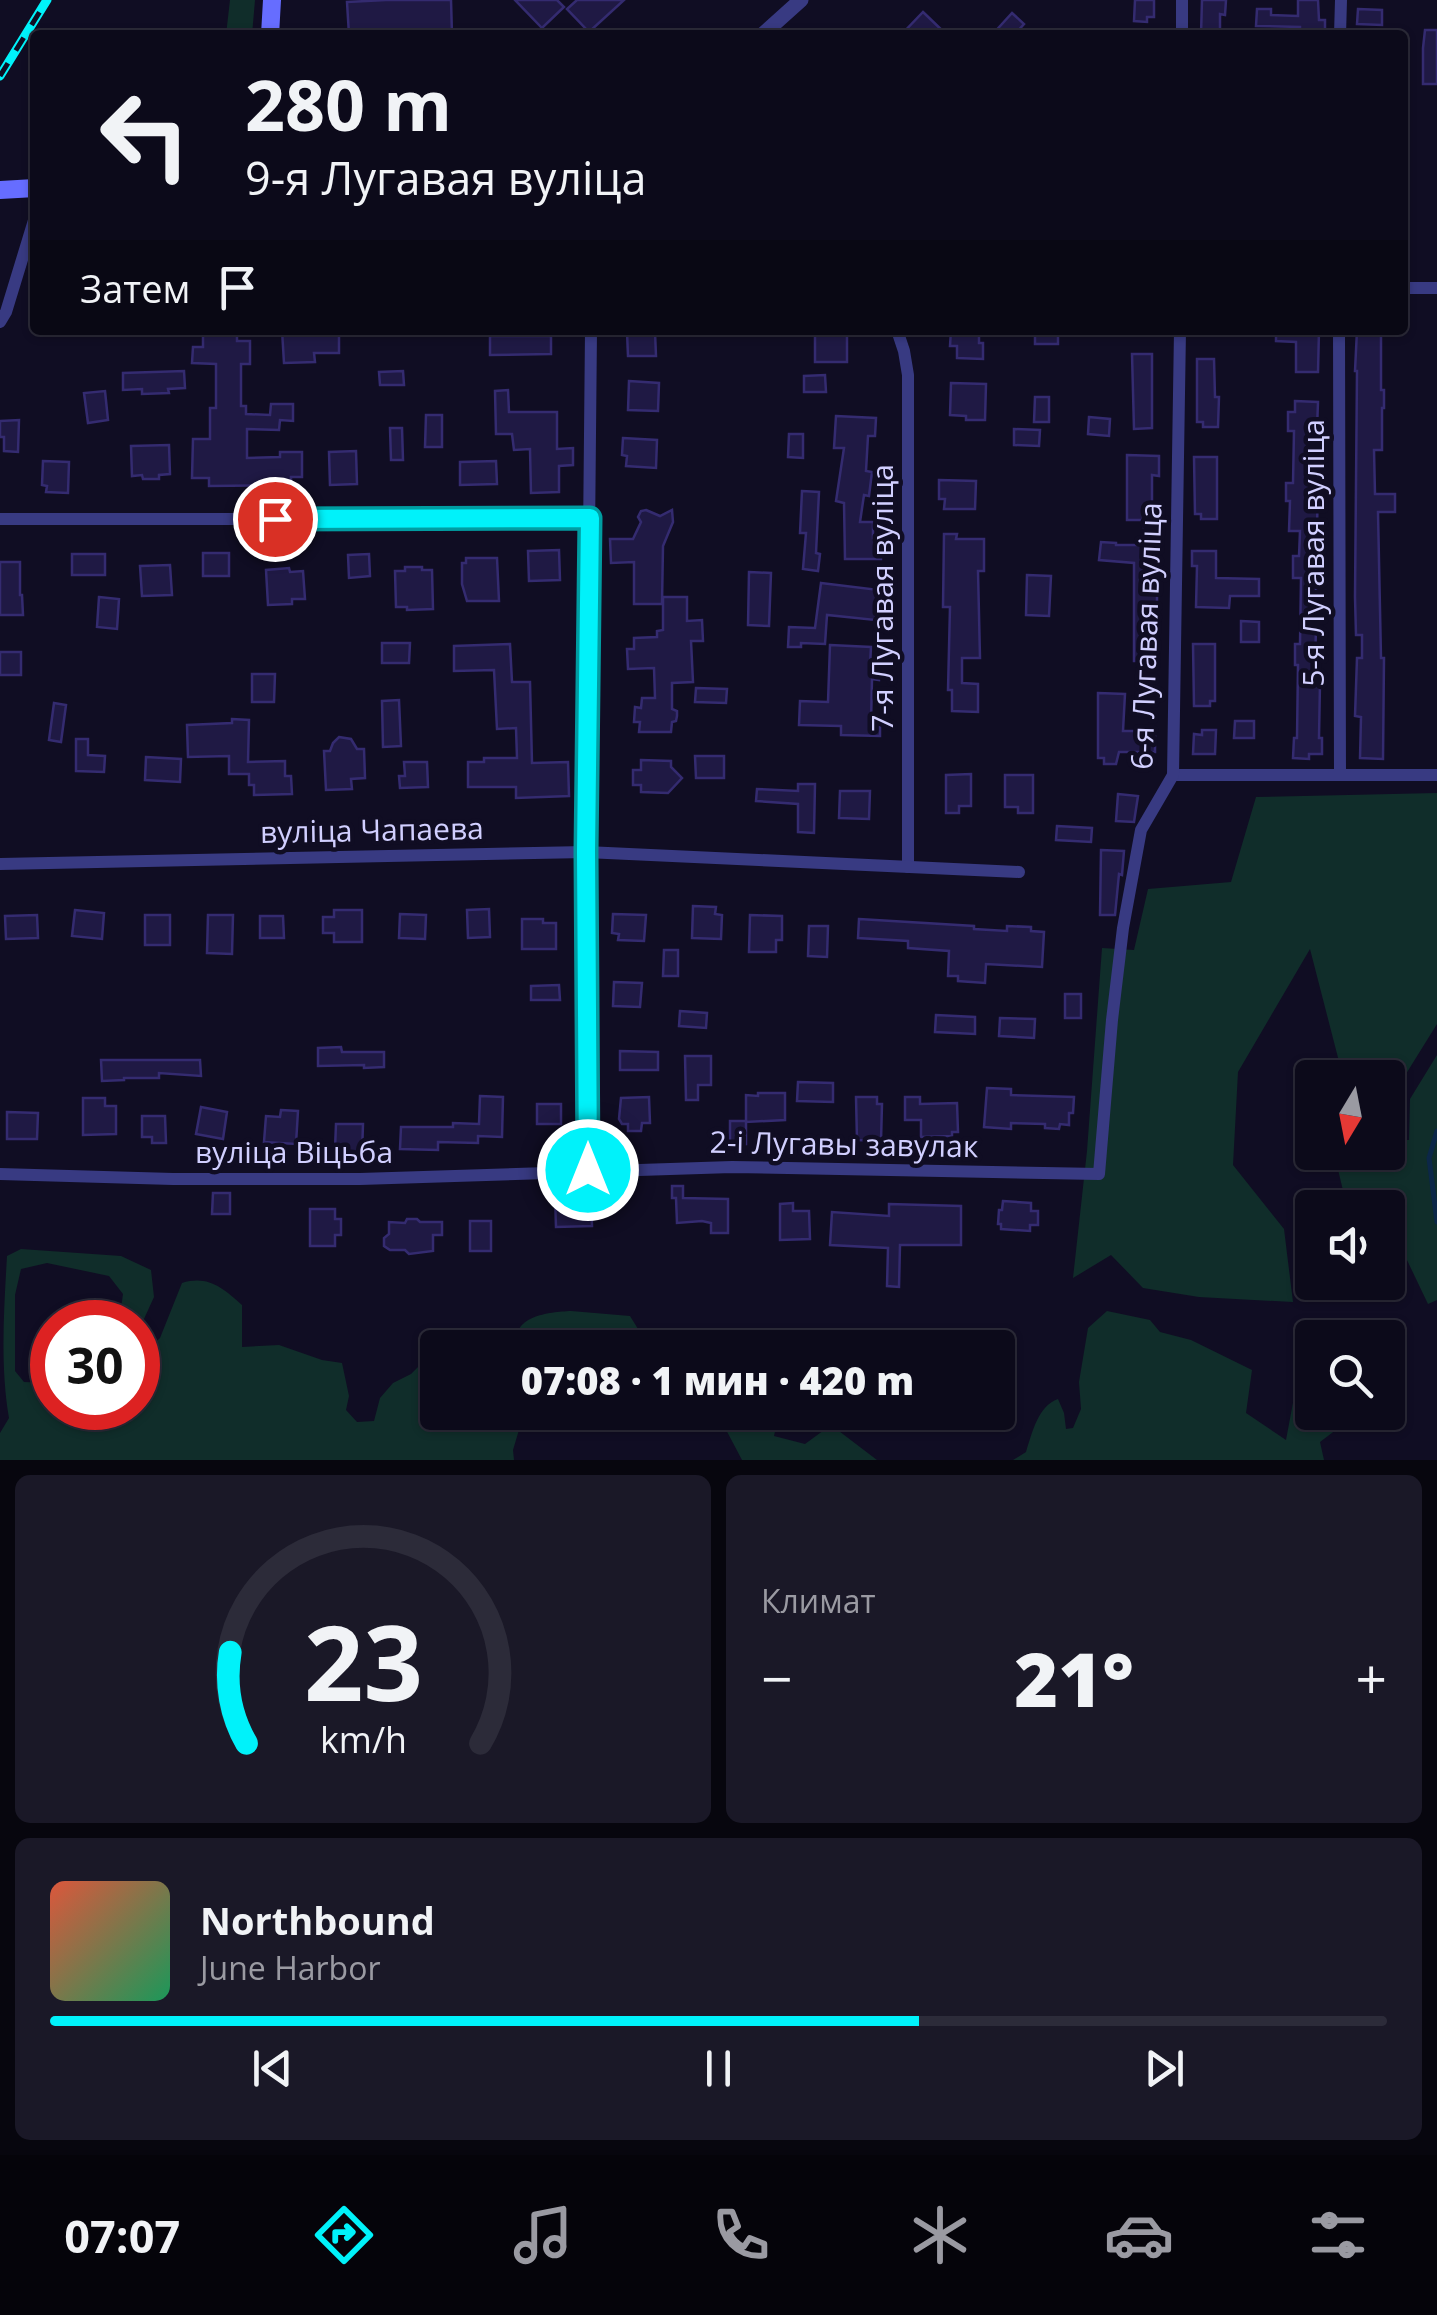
<!DOCTYPE html>
<html lang="ru">
<head>
<meta charset="utf-8">
<style>
	:root { --surface:#0c0a1a; --page:#1a1827; --text:#f1f3f6; --muted:#9a9aa2; --line:#2c2b39; --accent:#00f2fa }
	body { margin:0; font-family:"Open Sans",sans-serif; background:var(--page); color:var(--text); height:100vh; display:flex; flex-direction:column; font-size:38px; white-space:nowrap }
	* { box-sizing:border-box; margin:0 }
	p { font-size:32px; color:var(--muted) }
	.icon { flex:none; width:55px; height:55px; fill:none; stroke:currentColor; stroke-width:2; stroke-linecap:round; stroke-linejoin:round }
	.map { position:relative; height:1460px; overflow:hidden }
	.drawer { display:flex; flex-direction:column; gap:15px; padding:15px; background:#07060e; flex:1 }
	.drawer>* { flex:none }
	.guide { position:absolute; left:30px; top:30px; width:1378px; height:305px; border-radius:10px; box-shadow:0 2px 8px #0004,0 0 0 2px var(--line); background:#0c0a1a; color:var(--text); overflow:hidden }
	.needle { width:65px; rotate:190deg }
	.tools { position:absolute; left:1295px; top:1060px; display:grid; gap:20px }
	.tools a { display:grid; place-items:center; width:110px; height:110px; border-radius:10px; background:var(--surface); box-shadow:0 2px 8px #0004,0 0 0 2px var(--line); font-size:50px }
	.speed { position:absolute; left:30px; top:1300px; display:flex; gap:20px; font-size:50px; font-weight:700; text-align:center }
	.speed>* { display:grid; place-content:center; width:130px; height:130px; border-radius:50%; background:var(--surface); box-shadow:0 2px 8px #0004,0 0 0 2px var(--line); line-height:1 }
	.speed .limit { border:15px solid #d22; background:#fff; color:#111 }
	.pin { position:absolute; display:grid; place-items:center; width:85px; height:85px; color:#fff; margin:-42px; border:5px solid #fff; border-radius:50%; box-shadow:0 2px 10px #0007 }
	.me { position:absolute; width:110px; margin:-55px; rotate:0deg; stroke-linejoin:round; filter:drop-shadow(0 0 8px #0008) }
	.turn { display:flex; align-items:center; gap:35px; height:210px; padding:0 50px; font-size:45px }
	.turn .icon { width:130px; height:130px; stroke-width:2.5 }
	.turn b { display:block; font-size:70px; line-height:85px }
	.then { display:flex; align-items:center; height:95px; padding:0 50px; background:#0003; gap:20px; font-size:38px }
	.big { font-size:75px; font-weight:800; line-height:1.1 }
	.drawer .tile { flex:1; display:flex; flex-direction:column; justify-content:center; gap:15px; min-width:0; padding:0 35px; border-radius:15px; background:var(--page) }
	.drawer .dial { align-items:center; gap:0 }
	.dial svg { height:260px; overflow:visible; fill:none; stroke:var(--line); stroke-width:7; stroke-linecap:round; text-anchor:middle }
	.dial text { fill:var(--text); stroke:none }
	.song { display:flex; align-items:center; gap:30px }
	.cover { width:120px; height:120px; border-radius:15px; background:linear-gradient(135deg,hsl(10 70% 55%),hsl(150 70% 35%)) }
	.played { height:10px; border-radius:5px; background:linear-gradient(90deg,var(--accent) 65%,var(--line) 65%) }
	.keys { display:flex; justify-content:space-around; direction:ltr }
	.heat { display:flex; justify-content:space-between; align-items:center; font-size:55px; direction:ltr }
	.drawer .tiles { flex:1; display:grid; gap:15px; grid-template-columns:1fr 1fr }
	.tile:last-child { grid-column:span 2 }
	.trip { position:absolute; left:420px; top:1330px; width:595px; height:100px; border-radius:10px; background:var(--surface); box-shadow:0 2px 8px #0004,0 0 0 2px var(--line); font-weight:800; line-height:100px; text-align:center }
	.tabs { display:flex; height:160px; justify-content:space-around; align-items:center; background:#05040a; color:var(--muted) }
	.tabs .icon { width:70px; height:70px }
	.tabs .active { color:var(--accent) }
	.tabs b { font-size:45px; color:var(--text) }
	.map>svg:first-child { display:block }
	.green { fill:#102d2a }
	.lines { fill:none; stroke-linecap:round; stroke-linejoin:round }
	.stream { stroke:#0c2748; stroke-width:5 }
	.building { fill:#1f1944; stroke:#342b70; stroke-width:2.5 }
	.minor { stroke:#383a82; stroke-width:12 }
	.tertiary { stroke:#383a82; stroke-width:15 }
	.secondary { stroke:#666dff; stroke-width:18 }
	.rail-casing { stroke:#00f2fa; stroke-width:9 }
	.rail { stroke:#100d23; stroke-width:5; stroke-dasharray:15; stroke-linecap:butt }
	.route-casing { stroke:#009da2; stroke-width:25 }
	.route { stroke:#00f2fa; stroke-width:18 }
	.labels { text-anchor:middle; stroke-width:9; stroke-linejoin:round; paint-order:stroke }
	.street-label { font-size:30px; fill:#d1cfff; stroke:#100d23 }
</style>
</head>
<body>
<div class="map">
<svg width="1437" height="1460" viewBox="0 0 1437 1460">
	<rect width="100%" height="100%" fill="#100d23"/>
	<g class="green">
		<path d="M230,0H255L252,35H226Z"/>
		<path d="M1437,793V1024L1396,1090L1388,1091V1078L1343,1077L1310,949L1238,1072L1233,1165L1284,1229L1293,1302L1199,1297L1143,1288L1111,1255L1073,1278L1087,1151L1102,948L1134,950L1148,889L1231,882L1256,797Z"/>
		<path d="M1437,1055V1300L1428,1304L1396,1237L1388,1228V1208L1347,1207L1334,1153L1388,1152V1140H1409L1410,1099Z"/>
		<path d="M21,1249L121,1256L151,1270L154,1297L138,1332V1322H119L123,1294L109,1276L47,1263L21,1269L15,1295V1371L24,1382L52,1383V1408H138V1342L148,1349L160,1338L182,1283C208,1275 223,1288 242,1305V1347L279,1345L322,1360L342,1363L349,1396L346,1410L357,1422L374,1421L380,1398L393,1383L411,1374L425,1360L437,1358L438,1412L524,1413L513,1450L514,1460H0V1433L9,1418C0,1366 4,1309 7,1256Z"/>
		<path d="M571,1311L630,1316L638,1329L629,1342L618,1347H518C509,1316 549,1312 571,1311Z"/>
		<path d="M1107,1311L1150,1320L1160,1332L1191,1340L1252,1370L1246,1413L1286,1440L1295,1392L1312,1390V1412L1338,1413L1341,1426L1320,1442L1324,1460H1013L1026,1452C1032,1433 1038,1406 1058,1399L1064,1413L1066,1429L1073,1428L1081,1409L1079,1382L1088,1328Z"/>
		<path d="M725,1413H779L774,1436L805,1444L831,1425L877,1460H742L723,1424Z"/>
	</g>
	<g class="lines">
		<path class="stream" d="M1437,1131L1429,1158L1437,1222"/>
	</g>
	<g class="building">
		<path d="M386,0H451L452,35H349L347,2Z"/>
		<path d="M515,0H557L564,7L542,28Z"/>
		<path d="M577,0H624L589,32L567,9Z"/>
		<path d="M1135,0H1154V17H1147V22L1134,21Z"/>
		<path d="M1202,0H1226L1225,15L1220,14V35H1201Z"/>
		<path d="M1298,0H1318L1319,20H1325V35H1300V27L1256,26L1257,9H1271V15L1298,16Z"/>
		<path d="M1358,9L1382,10V25L1357,24Z"/>
		<path d="M923,12L947,35H901Z"/>
		<path d="M1012,13L1024,24L1014,35H992Z"/>
		<path d="M1425,30H1437V84H1423V48Z"/>
		<path d="M203,330H237V341H250V364H241V406H246V414L270,415L271,404H293V421L280,420L279,430L247,429V458L280,457V452H302V477H291V485L209,486V478H192L193,439H210V408H216V364L192,363L193,347H203Z"/>
		<path d="M282,330H339V353H314L315,362L284,363Z"/>
		<rect x="815" y="330" width="32" height="32"/>
		<path d="M951,330H979V343H983V359L957,358V346H950Z"/>
		<rect x="1035" y="330" width="23" height="14"/>
		<path d="M1276,330H1319L1318,372H1296V342L1276,341Z"/>
		<path d="M1357,330H1381V390H1384V408H1382V450H1374L1375,494H1395V512H1378L1381,658H1384L1383,759L1360,758L1361,717L1355,716L1357,658H1362V635H1356L1355,597L1357,371H1355Z"/>
		<path d="M627,332H655L656,356H628Z"/>
		<path d="M490,336H551V354L490,355Z"/>
		<path d="M1132,354H1152V428L1134,429Z"/>
		<path d="M1197,359H1214L1215,397H1219L1218,427H1203V422H1197Z"/>
		<path d="M184,371L185,388L168,389L169,393L142,394V389L123,390V373Z"/>
		<path d="M403,371L404,385H380L379,372Z"/>
		<path d="M825,375L826,392H804V376Z"/>
		<path d="M629,381L659,383L658,411L628,410Z"/>
		<path d="M951,383L986,384L985,420H966V416L950,415Z"/>
		<path d="M508,390L509,412H557V449L573,448V465L559,466V492L531,493L530,449L514,450L512,434H496L495,391Z"/>
		<path d="M105,391L108,420L88,423L84,393Z"/>
		<path d="M1035,397H1049V422H1034Z"/>
		<path d="M1295,401L1318,402L1315,483H1318L1316,573V596H1319L1318,622H1316L1315,683H1320L1319,738H1322V754H1309V759L1293,758L1294,738H1297L1298,665H1295V644H1300L1301,578H1293V556H1299L1300,531H1289L1290,501H1286V483H1293L1294,431H1288V412H1295Z"/>
		<path d="M426,415H442V447H425Z"/>
		<path d="M836,416L876,418L875,436H868L866,471L872,472L869,496L864,495L860,522H873V538H881V559H845L844,503L836,501L844,448H834Z"/>
		<path d="M1089,417L1110,419L1109,436L1088,434Z"/>
		<path d="M19,420L18,452L4,451V437H0V421Z"/>
		<path d="M390,428H402L403,460H391Z"/>
		<path d="M1014,429L1040,430L1039,446L1014,445Z"/>
		<path d="M789,434H803V458L788,457Z"/>
		<path d="M623,438L657,440L656,468L626,466L627,456L622,455Z"/>
		<path d="M169,445L170,474L159,475V479H143L142,475L132,476L131,446Z"/>
		<path d="M356,451L357,484L330,485L329,452Z"/>
		<path d="M1127,455L1159,456V476L1152,475V520H1127Z"/>
		<path d="M1194,457H1217V519H1201V514H1195Z"/>
		<path d="M43,461L69,462L68,493L46,492L47,486L42,485Z"/>
		<path d="M496,461L497,484L460,485V462Z"/>
		<path d="M939,480L976,481L975,509H944L945,499H939Z"/>
		<path d="M802,491L819,492L816,553L820,554L818,571L803,569L806,533H800Z"/>
		<path d="M646,510L660,516L672,510L673,522L663,546L662,604H634V562L611,563L610,539H633L641,522L638,517L641,511Z"/>
		<path d="M1144,520H1160L1157,573V661H1134V563L1099,560L1101,542L1116,543V545H1144Z"/>
		<path d="M944,534H957L956,539H984V571H978L980,658H962V683L978,684V712L952,711V690H948L950,607H943Z"/>
		<path d="M559,550L560,580L529,581L528,551Z"/>
		<path d="M1192,551H1216V578L1259,579V596H1230L1229,608L1196,607L1197,566H1192Z"/>
		<rect x="203" y="553" width="26" height="23"/>
		<rect x="72" y="554" width="33" height="21"/>
		<path d="M369,554L370,576L349,578L348,555Z"/>
		<path d="M466,558H497L499,601H467L462,584V563H466Z"/>
		<path d="M0,562H20V595H22L23,615H0Z"/>
		<path d="M170,565L172,595L142,596L140,566Z"/>
		<path d="M405,567H422V570H432L433,609L407,610V607H396L395,571H405Z"/>
		<path d="M289,568L290,572L303,571L305,599H292V604L268,605L266,570Z"/>
		<path d="M749,572L771,573L769,626L748,625Z"/>
		<path d="M1027,575L1051,576L1049,616L1026,615Z"/>
		<path d="M821,583L879,590L875,620L827,615L825,644L801,643V647H788L789,627L815,628Z"/>
		<path d="M99,597L119,599L117,629L97,627Z"/>
		<path d="M663,597H687V621L702,620L703,641H691L693,682L672,683V709L677,711V716L676,721L672,722L671,732H639L640,722H634L635,707L641,708L642,698H655L654,668L628,669L627,649H634V638L657,637V631L663,630Z"/>
		<path d="M1241,621L1259,622V642H1241Z"/>
		<path d="M382,643H410L409,663H382Z"/>
		<path d="M510,644L512,682H530L532,763L568,762L569,796L516,798V787H468V762H484V758H517L516,728L497,729L494,670L454,671V646Z"/>
		<path d="M1193,644H1215V701H1210V706H1194Z"/>
		<path d="M830,645L871,647L870,666H880L879,680L872,679L871,723H880V736L841,735V726L799,725L800,701L828,702Z"/>
		<rect x="0" y="652" width="21" height="23"/>
		<path d="M252,674H275L274,702H252Z"/>
		<path d="M696,688L727,689L726,703L695,702Z"/>
		<path d="M1098,693L1125,694L1123,731H1155V752H1119L1116,764H1104V758H1098Z"/>
		<path d="M399,700L401,746L383,747L382,701Z"/>
		<path d="M54,703L66,705L61,742L49,740Z"/>
		<path d="M232,719L249,720L248,762L285,761V776H291L292,794L254,795V785H249V774H229V756L188,757L187,725L232,723Z"/>
		<path d="M1235,721H1254V738H1234Z"/>
		<path d="M1202,730H1216L1215,754H1193L1194,734L1202,735Z"/>
		<path d="M339,737L351,739L357,749H364L365,778L351,779L352,789L326,790L324,751H330L333,743Z"/>
		<path d="M76,739H88V755L105,756L104,772L76,771Z"/>
		<path d="M695,756H724V778H696Z"/>
		<path d="M146,757L181,759L180,782L145,780Z"/>
		<path d="M641,760L671,761V767L682,778L668,793L641,792V785H633V770H641Z"/>
		<path d="M404,762H427L428,787L400,788L399,776H405Z"/>
		<path d="M971,774V806H959V813H946V775Z"/>
		<path d="M1005,775H1033V813H1018V807H1005Z"/>
		<path d="M798,784H815L814,833L798,832V804L756,801L757,789L798,791Z"/>
		<path d="M840,791H870L869,819L839,818Z"/>
		<path d="M1118,794L1138,796L1134,822L1116,821Z"/>
		<path d="M1057,826L1092,828L1091,842L1056,840Z"/>
		<path d="M1101,850L1124,851L1122,875L1119,874L1115,915H1100Z"/>
		<path d="M693,906L716,907L715,914L722,915L721,939L692,938Z"/>
		<path d="M489,909L490,937L468,938L467,910Z"/>
		<path d="M75,910L104,913L102,939L72,936Z"/>
		<path d="M334,910H362V942H334V933H323V917H334Z"/>
		<path d="M400,914L426,915L425,939L399,938Z"/>
		<path d="M613,914L646,915L644,941L618,940L619,934L612,933Z"/>
		<path d="M37,915L38,938L6,939L5,916Z"/>
		<rect x="145" y="915" width="25" height="30"/>
		<path d="M208,915H233L232,954L207,953Z"/>
		<path d="M750,915L782,916V940H776V952H749Z"/>
		<path d="M260,916H283L284,938H260Z"/>
		<path d="M522,919H543V923H556V949H522Z"/>
		<path d="M859,919L974,926V929L1007,931V926L1031,927V931L1044,932L1042,967L986,964L985,983L958,981V976H948L949,951L908,948V941L858,938Z"/>
		<path d="M809,926H828L827,957L808,956Z"/>
		<path d="M664,950H678V976H663Z"/>
		<path d="M614,982L642,983L640,1007L613,1006Z"/>
		<path d="M559,985L560,1000H531V986Z"/>
		<rect x="1065" y="994" width="16" height="24"/>
		<path d="M680,1011L707,1013L706,1028L679,1026Z"/>
		<path d="M936,1015L975,1017V1034L935,1032Z"/>
		<path d="M1000,1018L1035,1019L1034,1038L999,1036Z"/>
		<path d="M341,1047L342,1052H384V1067L364,1068V1065L318,1066V1048Z"/>
		<path d="M620,1051L658,1052V1070H620Z"/>
		<path d="M685,1056H711V1085H698V1100H686Z"/>
		<path d="M101,1060H200L201,1076L159,1073V1078H124V1080L102,1081Z"/>
		<path d="M798,1082L833,1083V1102L797,1101Z"/>
		<path d="M987,1088L1011,1089V1095L1074,1097L1073,1113H1069V1125L1060,1124L1059,1129L1045,1128V1124L1011,1123V1129L984,1127Z"/>
		<path d="M758,1093H785V1120L746,1122V1095L758,1096Z"/>
		<path d="M480,1096L503,1097L502,1137L478,1136V1143L438,1142V1150L400,1149L401,1127H453V1123L479,1124Z"/>
		<path d="M649,1097L650,1123H642L641,1131H628V1124H622L619,1119L621,1098Z"/>
		<path d="M856,1097H877V1104H882L881,1141L857,1140Z"/>
		<path d="M905,1097H920V1104L957,1103L958,1132H952V1136L921,1137V1120H905Z"/>
		<path d="M83,1098H105V1106H116V1134L83,1135Z"/>
		<rect x="537" y="1104" width="24" height="20"/>
		<path d="M201,1107L227,1112L223,1139L196,1134Z"/>
		<path d="M281,1110L298,1111L296,1144L264,1142L266,1116L280,1117Z"/>
		<path d="M7,1112L38,1113L37,1139H7Z"/>
		<path d="M142,1116H165L166,1143H152V1137H142Z"/>
		<path d="M730,1121H746V1144L730,1145Z"/>
		<path d="M336,1124H363L362,1154L347,1153V1150L335,1149Z"/>
		<path d="M672,1186H683V1198L728,1199V1233H711V1223L702,1221L677,1223L676,1198H672Z"/>
		<path d="M567,1192H581V1196H591L592,1226L556,1227L555,1196H568Z"/>
		<path d="M213,1193H230V1214H212Z"/>
		<path d="M1003,1201L1031,1203V1211H1038V1225H1030V1231L1001,1229V1224H998L999,1210H1002Z"/>
		<path d="M793,1203V1211H809L810,1239L780,1240V1204Z"/>
		<path d="M889,1204L961,1206V1245H900L899,1287L887,1286L888,1248L830,1245L832,1212L889,1216Z"/>
		<path d="M310,1209H335V1219H341V1235H335V1246H310Z"/>
		<path d="M407,1219H417L420,1222H442V1235H433V1251L409,1254L405,1250H390L384,1246V1238L389,1234V1222L405,1223Z"/>
		<rect x="470" y="1221" width="21" height="30"/>
	</g>
	<g class="lines">
		<g class="minor">
			<path d="M1182,35V0"/>
			<path d="M1340,35L1341,0"/>
			<path d="M1402,288H1437"/>
			<path d="M0,322L6,312L35,217"/>
			<path d="M897,330L904,351L908,375V867"/>
			<path d="M1339,330L1340,775"/>
			<path d="M0,519H590"/>
			<path d="M1173,775H1437"/>
			<path d="M0,864L586,852L1019,872"/>
			<path d="M588,1171L586,852L591,330"/>
			<path d="M0,1174L173,1179H360L732,1167L1099,1174L1112,1020L1123,928L1141,830L1173,775L1180,330"/>
		</g>
		<path class="tertiary" d="M762,35L801,0"/>
		<g class="secondary">
			<path d="M270,35L272,0"/>
			<path d="M0,190L35,188"/>
		</g>
		<g class="rail-casing">
			<path id="rail" d="M0,76L47,0"/>
		</g>
		<use href="#rail" class="rail"/>
	</g>
	<g class="lines">
		<g class="route-casing">
			<path id="route" d="M275,519L590,518L586,852L588,1170"/>
		</g>
		<use href="#route" class="route"/>
	</g>
	<g class="labels">
		<g class="street-label">
			<text transform="translate(1314 553) rotate(-90)" y="10">5-я Лугавая вуліца</text>
			<text transform="translate(883 598) rotate(-90)" y="10">7-я Лугавая вуліца</text>
			<text transform="translate(1147 636) rotate(-88)" y="10">6-я Лугавая вуліца</text>
			<text transform="translate(372 831) rotate(-1)" y="10">вуліца Чапаева</text>
			<text transform="translate(844 1145) rotate(1)" y="10">2-і Лугавы завулак</text>
			<text x="294" y="1163">вуліца Віцьба</text>
		</g>
	</g>
</svg>
<div class="tools">
<a><svg class="needle" viewBox="-14 -14 28 28"><path d="M0-13l5 13h-10z" fill="#e53935"/><path d="M0 13l5-13h-10z" fill="#9a9aa2"/></svg></a>
<a><svg class="icon" aria-label="sound" viewBox="0 0 24 24"><path d="M4 9h4l5-4v14l-5-4H4zM17 9q2 3 0 6"/></svg></a>
<a><svg class="icon" aria-label="search" viewBox="0 0 24 24"><circle cx="10" cy="10" r="6"/><path d="M15 15l6 6"/></svg></a>
</div>
<div class="speed"><div class="limit">30</div></div>
<div class="pin" style="left:275px;top:519px;background:#d93025"><svg class="icon" aria-label="arrive" viewBox="0 0 24 24"><path d="M6 21V4h12l-3 4 3 4H6"/></svg></div>
<svg class="me" style="left:588px;top:1170px" viewBox="-20 -20 40 40"><circle r="17" fill="#00f2fa" stroke="#fff" stroke-width="3"/><path d="M0-11L8 9 0 5-8 9z" fill="#fff"/></svg>
<div class="trip">07:08 · 1 мин · 420 m</div>
<div class="guide">
<div class="turn"><svg class="icon" aria-label="left" viewBox="0 0 24 24"><path d="M17 20v-9H6M10 6l-5 5 5 5"/></svg><div><b>280 m</b>9-я Лугавая вуліца</div></div>
<div class="then">Затем<svg class="icon" aria-label="arrive" viewBox="0 0 24 24"><path d="M6 21V4h12l-3 4 3 4H6"/></svg></div>
</div>
</div>
<section class="drawer">
<div class="tiles">
<div class="tile dial"><svg viewBox="0 0 100 80">
<path d="M14 69A42 42 0 1 1 86 69"/>
<path d="M14 69A42 42 0 0 1 9 41" stroke="#00f2fa"/>
<text x="50" y="56" font-size="32" font-weight="700">23</text>
<text x="50" y="72" font-size="11">km/h</text>
</svg></div>
<div class="tile"><p>Климат</p>
<div class="heat"><a>−</a><b class="big">21°</b><a>+</a></div>
</div>
<div class="tile">
<div class="song"><i class="cover"></i><div><b>Northbound</b><p>June Harbor</p></div></div>
<div class="played"></div>
<div class="keys"><svg class="icon" aria-label="previous" viewBox="0 0 24 24"><path d="M18 5L8 12l10 7zM5 5v14"/></svg><svg class="icon" aria-label="pause" viewBox="0 0 24 24"><path d="M8 5v14M16 5v14"/></svg><svg class="icon" aria-label="next" viewBox="0 0 24 24"><path d="M6 5l10 7-10 7zM19 5v14"/></svg></div>
</div>
</div>
</section>
<nav class="tabs">
<b>07:07</b>
<svg class="icon active" aria-label="directions" viewBox="0 0 24 24"><path d="M12 3l9 9-9 9-9-9zM9 14v-3h6M13 9l2 2-2 2"/></svg>
<svg class="icon" aria-label="music" viewBox="0 0 24 24"><path d="M9 18V5l10-2v13"/><circle cx="6" cy="18" r="3"/><circle cx="16" cy="16" r="3"/></svg>
<svg class="icon" aria-label="phone" viewBox="0 0 24 24"><path d="M5 4h4l2 5-3 2q2 4 5 5l2-3 5 2v4C11 20 4 13 5 4z"/></svg>
<svg class="icon" aria-label="climate" viewBox="0 0 24 24"><path d="M12 3v18M4 7l16 10M4 17L20 7"/></svg>
<svg class="icon" aria-label="car" viewBox="0 0 24 24"><path d="M5 17H2v-5l4-1 3-4h7l3 4 3 1v5h-3M9 17h6M6 11h13"/><circle cx="7" cy="17" r="2"/><circle cx="17" cy="17" r="2"/></svg>
<svg class="icon" aria-label="filters" viewBox="0 0 24 24"><path d="M4 7h16M4 17h16"/><circle cx="9" cy="7" r="2"/><circle cx="15" cy="17" r="2"/></svg>
</nav>
</body>
</html>
